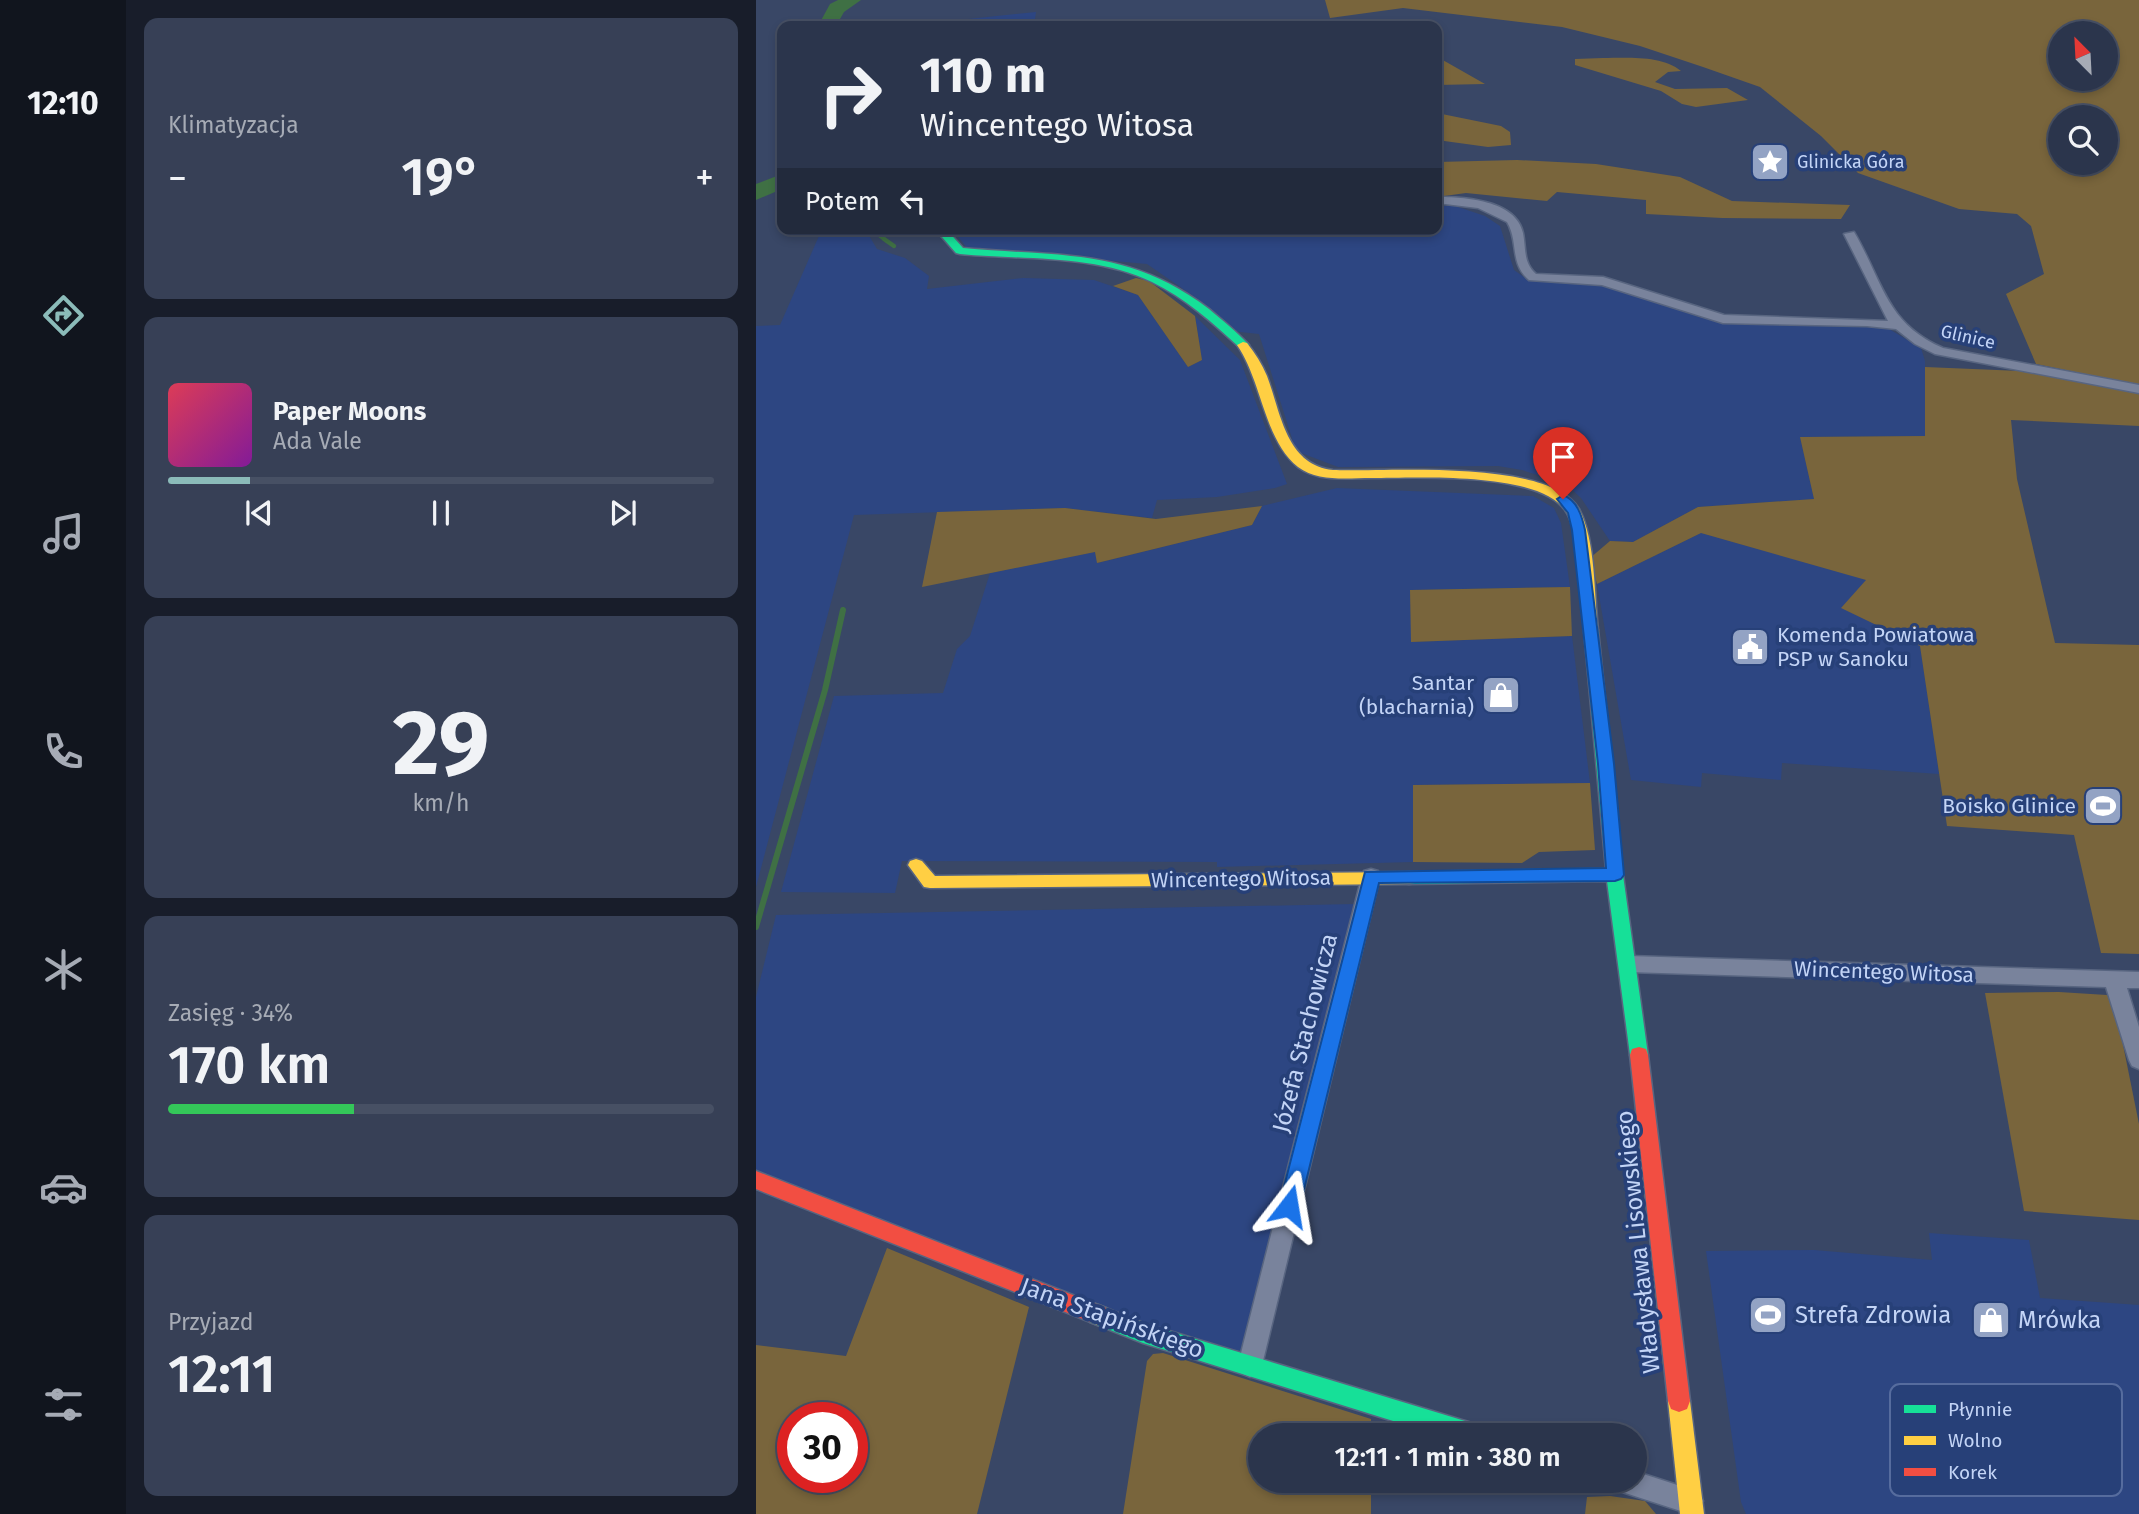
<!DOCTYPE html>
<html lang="pl">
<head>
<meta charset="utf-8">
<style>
	:root { --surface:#2b354c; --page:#374056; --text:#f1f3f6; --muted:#a6abb5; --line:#475064; --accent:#8bbbb9 }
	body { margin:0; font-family:"Fira Sans",sans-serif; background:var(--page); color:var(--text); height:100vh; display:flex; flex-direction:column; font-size:26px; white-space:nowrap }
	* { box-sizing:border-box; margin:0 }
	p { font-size:23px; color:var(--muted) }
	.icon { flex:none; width:38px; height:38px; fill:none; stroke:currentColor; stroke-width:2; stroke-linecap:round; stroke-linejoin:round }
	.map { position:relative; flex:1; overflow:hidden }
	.details { display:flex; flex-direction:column; gap:18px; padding:18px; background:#181d2a; width:630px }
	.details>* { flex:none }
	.top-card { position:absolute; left:21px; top:21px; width:665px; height:214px; border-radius:14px; box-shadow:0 4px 10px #0003,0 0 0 2px var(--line); background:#2b354c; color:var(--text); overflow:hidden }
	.needle { width:46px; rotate:336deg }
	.fabs { position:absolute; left:1292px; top:21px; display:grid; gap:14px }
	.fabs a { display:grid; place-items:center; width:70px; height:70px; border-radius:50%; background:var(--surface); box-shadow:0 4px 10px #0003,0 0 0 2px var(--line); font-size:35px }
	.speed { position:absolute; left:21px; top:1402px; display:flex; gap:14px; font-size:35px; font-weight:700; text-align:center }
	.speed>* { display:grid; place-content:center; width:91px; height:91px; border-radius:50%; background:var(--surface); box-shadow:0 4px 10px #0003,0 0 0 2px var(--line); line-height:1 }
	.speed .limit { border:10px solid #d22; background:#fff; color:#111 }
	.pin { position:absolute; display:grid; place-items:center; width:60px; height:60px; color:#fff; margin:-72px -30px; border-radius:50% 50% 50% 0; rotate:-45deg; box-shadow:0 0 7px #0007 }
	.pin .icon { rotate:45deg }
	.me { position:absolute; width:77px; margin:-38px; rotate:14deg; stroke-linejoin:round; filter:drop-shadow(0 0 5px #0008) }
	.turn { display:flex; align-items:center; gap:24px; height:147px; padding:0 28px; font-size:32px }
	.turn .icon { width:91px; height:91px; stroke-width:2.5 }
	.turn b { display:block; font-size:49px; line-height:60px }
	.then { display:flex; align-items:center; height:66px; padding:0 28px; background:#0003; gap:14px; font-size:26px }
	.big { font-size:52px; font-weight:600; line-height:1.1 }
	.details .card { flex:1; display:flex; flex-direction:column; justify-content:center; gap:10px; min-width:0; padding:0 24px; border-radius:14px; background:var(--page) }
	.details .dial { align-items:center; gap:0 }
	.dial b { font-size:91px; line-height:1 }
	.song { display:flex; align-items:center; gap:21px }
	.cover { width:84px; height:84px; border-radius:10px; background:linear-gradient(135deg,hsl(350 70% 55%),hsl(290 70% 35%)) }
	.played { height:7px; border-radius:4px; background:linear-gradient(90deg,var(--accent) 15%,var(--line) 15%) }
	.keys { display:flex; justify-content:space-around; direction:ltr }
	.heat { display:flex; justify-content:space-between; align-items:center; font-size:38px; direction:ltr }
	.charge { height:10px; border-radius:5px; background:linear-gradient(90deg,#34c759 34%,var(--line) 0) }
	.trip { position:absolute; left:492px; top:1423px; width:399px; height:70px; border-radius:35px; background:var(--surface); box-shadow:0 4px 10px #0003,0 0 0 2px var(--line); font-weight:600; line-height:70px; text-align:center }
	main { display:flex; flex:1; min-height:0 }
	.tab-bar { display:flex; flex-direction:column; width:126px; justify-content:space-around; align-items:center; background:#11151e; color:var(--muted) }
	.tab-bar .icon { width:49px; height:49px }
	.tab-bar .current { color:var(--accent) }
	.tab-bar b { font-size:32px; color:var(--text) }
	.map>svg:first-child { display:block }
	.built { fill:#2d4682 }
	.green { fill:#79653c; fill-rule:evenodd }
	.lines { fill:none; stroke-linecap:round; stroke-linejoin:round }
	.stream-far2 { stroke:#3f7044; stroke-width:3.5 }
	.stream-far1 { stroke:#3f7044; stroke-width:4.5 }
	.stream { stroke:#3f7044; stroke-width:6 }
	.river { fill:#3f7044; fill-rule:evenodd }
	.street-casing { stroke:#586580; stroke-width:3 }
	.fast-casing { stroke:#586580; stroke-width:3 }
	.slow-casing { stroke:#586580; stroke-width:3 }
	.jam-casing { stroke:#586580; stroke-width:3 }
	.street { fill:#79839c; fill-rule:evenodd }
	.fast { fill:#16e098; fill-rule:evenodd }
	.slow { fill:#ffcf43; fill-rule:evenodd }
	.jam { fill:#f24e42; fill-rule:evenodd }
	.route { fill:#1a73e8; stroke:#114b97; stroke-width:2 }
	.labels { text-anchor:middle; stroke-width:7; stroke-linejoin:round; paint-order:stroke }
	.far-poi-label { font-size:18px; fill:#c3d4f6; stroke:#274078; text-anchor:start }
	.far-street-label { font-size:18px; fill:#c3d4f6; stroke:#274078 }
	.poi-label { font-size:21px; fill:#c3d4f6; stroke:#274078; text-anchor:end }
	.street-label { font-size:21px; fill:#c3d4f6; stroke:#274078 }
	.near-street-label { font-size:24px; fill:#c3d4f6; stroke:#274078 }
	.near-poi-label { font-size:24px; fill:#c3d4f6; stroke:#274078; text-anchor:start }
	.key { fill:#274078; stroke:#566c9e; stroke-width:2 }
	.key-label { font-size:19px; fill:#c3d4f6 }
</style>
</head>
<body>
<main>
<nav class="tab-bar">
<b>12:10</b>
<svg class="icon current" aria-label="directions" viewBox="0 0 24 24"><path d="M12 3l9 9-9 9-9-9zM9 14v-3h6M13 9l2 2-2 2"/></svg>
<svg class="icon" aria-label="music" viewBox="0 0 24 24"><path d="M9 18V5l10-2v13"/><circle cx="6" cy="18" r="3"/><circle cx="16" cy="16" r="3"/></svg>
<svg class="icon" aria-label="phone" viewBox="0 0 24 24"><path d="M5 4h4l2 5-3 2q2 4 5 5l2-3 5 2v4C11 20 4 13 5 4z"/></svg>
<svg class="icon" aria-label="climate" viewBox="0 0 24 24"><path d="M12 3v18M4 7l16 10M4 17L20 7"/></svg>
<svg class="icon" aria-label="car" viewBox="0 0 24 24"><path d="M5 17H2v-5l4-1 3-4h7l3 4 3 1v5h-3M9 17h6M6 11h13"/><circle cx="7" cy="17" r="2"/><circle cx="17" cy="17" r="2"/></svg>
<svg class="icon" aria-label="filters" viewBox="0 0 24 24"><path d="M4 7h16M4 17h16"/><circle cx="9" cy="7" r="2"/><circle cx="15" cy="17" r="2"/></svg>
</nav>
<section class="details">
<div class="card"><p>Klimatyzacja</p>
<div class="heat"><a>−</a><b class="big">19°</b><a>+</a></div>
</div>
<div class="card">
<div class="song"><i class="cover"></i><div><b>Paper Moons</b><p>Ada Vale</p></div></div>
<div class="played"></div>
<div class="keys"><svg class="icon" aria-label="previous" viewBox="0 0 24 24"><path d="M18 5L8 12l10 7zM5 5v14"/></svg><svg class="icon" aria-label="pause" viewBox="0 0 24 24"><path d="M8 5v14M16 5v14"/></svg><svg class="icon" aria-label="next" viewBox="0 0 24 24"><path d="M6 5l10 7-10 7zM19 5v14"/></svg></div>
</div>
<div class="card dial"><b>29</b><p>km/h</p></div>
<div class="card"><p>Zasięg · 34%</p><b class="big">170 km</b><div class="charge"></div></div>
<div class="card"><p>Przyjazd</p><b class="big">12:11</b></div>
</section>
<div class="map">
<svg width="1383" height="1514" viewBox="0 0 1383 1514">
	<rect width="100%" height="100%" fill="#394766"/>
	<g class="built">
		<path d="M280,12L278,26H172L203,20Z"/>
		<path d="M681,206H699L729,216L744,226L758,270L772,280L849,285L946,318L985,323L1100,324L1133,329L1165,348L1169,361V436L1044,437L1058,499L942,507L877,542L854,541L825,498L810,484L766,470L742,466L582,467L540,451L503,334L475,331L443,300L391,264L211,248L196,229H485L486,233L490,229H681Z"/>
		<path d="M66,229H109L121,249L149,258L173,276L171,289L267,278L338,280L382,295L432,367L446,360L439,316L484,360L531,484L519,488L461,497L401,500L396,518L309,508L98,515L0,887V326L24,325Z"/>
		<path d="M581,488L777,496L798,508L805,523L814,587L654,590L656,642L816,636L834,783L657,785V862L461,867V862L146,861L139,893L25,892L78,696L187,693L201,649L214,636L234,573L339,552L342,563L496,525L506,506Z"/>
		<path d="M945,533L1111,580L1086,608L1164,646L1183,774L1026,763L1025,780L946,773L945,787L875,780L841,584Z"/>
		<path d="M600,904L488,1353L390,1323L0,1173V997L20,915Z"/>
		<path d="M1173,1233L1273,1240L1284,1298L1383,1305V1514H990L985,1502L950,1251L1058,1250L1176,1260Z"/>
	</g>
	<g class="green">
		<path d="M569,0H1383V385L1280,364L1250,294L1288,274L1275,226L1261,214L1203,209L1102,173L1065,136L1004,87L947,67L884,46L806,27L647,8L574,18ZM1304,33H1349V79H1304ZM1304,117H1349V163H1304Z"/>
		<path d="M681,55L685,59L729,84L681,85Z"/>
		<path d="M847,58C870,58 906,55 925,71L912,72L899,82L919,89L971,88L992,100L940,107L926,104L905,91L819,65V59Z"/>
		<path d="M681,113L745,126L754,132L755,145L732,147L681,140Z"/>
		<path d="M761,160L840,164L924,177L976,201L1094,205L1085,219L966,218L890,214V200L801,192L791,201L710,193L681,197V162Z"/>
		<path d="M380,278L393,281L439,316L446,360L432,367L382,295L357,286Z"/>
		<path d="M1169,367L1265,371L1383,393V426L1255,420L1261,479L1299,643L1383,645V954L1345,953L1318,835L1191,826L1164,646L1085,608L1110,580L945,533L841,584L834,558L854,541L877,542L942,507L1058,499L1044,437L1169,436Z"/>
		<path d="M506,506L496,525L341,563L339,552L166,587L181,512L309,508L400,519Z"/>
		<path d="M814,587L816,636L655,642L654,590Z"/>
		<path d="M834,783L839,850L783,852L766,863L657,862V785Z"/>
		<path d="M1303,992L1351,995L1359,1005L1383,1124V1220L1268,1211L1229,993Z"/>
		<path d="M131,1248L273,1307L221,1514H0V1345L90,1356ZM37,1418H96V1477H37Z"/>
		<path d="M407,1353L615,1419V1435H504V1480L615,1481V1514H367L391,1361L397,1354Z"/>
		<path d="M854,1496L889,1501L900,1514H829L831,1497Z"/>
	</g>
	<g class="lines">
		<path class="stream-far2" d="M114,229L131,241"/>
		<path class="stream-far1" d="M128,239L138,246"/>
		<path class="stream" d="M0,927L69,690L87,610"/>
		<g class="river">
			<path d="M82,0H105L88,12L80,26H62L74,4Z"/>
			<path d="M26,174V189L0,200V184Z"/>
		</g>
		<g class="street-casing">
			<g id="street">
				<path d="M681,197C708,197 760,200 767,233C770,248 767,263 780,274L847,277L968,315L1132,321L1088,234L1098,232C1127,281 1129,323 1187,348L1383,385V393L1179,354L1159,344L1140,329L1111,326L967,323L846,285L773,280C753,263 763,242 751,222L722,208L681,203Z"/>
				<path d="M615,869L622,871L624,876L506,1365L503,1373L494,1377L485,1373L482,1365L606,876L608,871Z"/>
				<path d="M873,956L1383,972V988H1371L1383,1027V1069L1376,1066L1373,1060L1350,987L873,972L866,970L863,964L866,958Z"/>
				<path d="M878,1471L943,1492L947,1501L943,1510L934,1514L857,1489L853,1480H878Z"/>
			</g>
		</g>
		<g class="fast-casing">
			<g id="fast">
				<path d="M179,229H190L207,248C302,257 372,247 453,309C466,320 481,332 493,345L483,347C457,323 429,298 396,282C338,254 267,260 204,254L200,253Z"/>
				<path d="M835,625L842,630L867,875L892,1055L890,1061L883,1063L876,1061L874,1055L851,881L653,884L647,883L644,878L647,873L653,872L850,869L828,630Z"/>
				<path d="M342,1305L387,1323L719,1424L727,1427L730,1435H682L387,1343L334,1322L331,1315L334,1308Z"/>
			</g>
		</g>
		<g class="slow-casing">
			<g id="slow">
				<path d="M487,342L491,343C499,353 506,364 511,376C525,413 530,465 577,470C631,472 793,458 823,509C840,540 838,595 842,630L840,633L835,635L828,630C825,602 825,531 809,510C781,471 660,478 615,478C591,478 562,482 542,467C508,440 506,381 481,345Z"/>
				<path d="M160,859L166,861L179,876L653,872L659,873L662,878L659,883L653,884L174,888L168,887L152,865L154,861Z"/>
				<path d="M923,1390L931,1393L934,1401L948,1514H924L912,1401L915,1393Z"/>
			</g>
		</g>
		<g class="jam-casing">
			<g id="jam">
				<path d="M883,1047L890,1049L892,1055L934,1401L931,1409L923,1412L915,1409L912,1401L874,1055L876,1049Z"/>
				<path d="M0,1171L350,1308L353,1315L350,1322L342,1325L0,1189Z"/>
			</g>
		</g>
		<use href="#street" class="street"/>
		<use href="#fast" class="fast"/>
		<use href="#slow" class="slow"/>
		<use href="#jam" class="jam"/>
	</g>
	<path class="route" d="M807,495C821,500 826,516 829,530L858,764L868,875L865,879L859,881L623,883L544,1206L541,1213L533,1216L526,1213L523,1206L609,872L850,868L842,764L816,530L812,513L801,499Z"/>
	<defs>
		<g id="sight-square" transform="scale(2.0125)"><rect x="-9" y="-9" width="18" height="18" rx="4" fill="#93a3c4" stroke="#274078"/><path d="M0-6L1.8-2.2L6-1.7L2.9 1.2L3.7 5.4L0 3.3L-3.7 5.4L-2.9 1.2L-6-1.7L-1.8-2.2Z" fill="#fff"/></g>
		<g id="civic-square" transform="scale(2.0125)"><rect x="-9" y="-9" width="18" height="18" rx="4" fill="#93a3c4" stroke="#274078"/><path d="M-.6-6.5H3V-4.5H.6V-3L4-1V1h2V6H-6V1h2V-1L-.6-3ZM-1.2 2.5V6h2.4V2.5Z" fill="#fff"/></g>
		<g id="shop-square" transform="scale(2.0125)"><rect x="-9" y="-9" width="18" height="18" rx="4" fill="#93a3c4" stroke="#274078"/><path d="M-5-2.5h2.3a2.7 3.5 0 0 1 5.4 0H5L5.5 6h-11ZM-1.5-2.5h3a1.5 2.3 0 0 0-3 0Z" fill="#fff"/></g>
		<g id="stadium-square" transform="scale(2.0125)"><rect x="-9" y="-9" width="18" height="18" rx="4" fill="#93a3c4" stroke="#274078"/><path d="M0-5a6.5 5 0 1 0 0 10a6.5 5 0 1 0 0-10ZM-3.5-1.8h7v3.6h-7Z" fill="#fff"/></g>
	</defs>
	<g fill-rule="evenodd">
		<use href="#sight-square" x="1014" y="162"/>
		<use href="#civic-square" x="994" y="647"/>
		<use href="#shop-square" x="745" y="695"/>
		<use href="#stadium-square" x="1347" y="806"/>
		<use href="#stadium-square" x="1012" y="1315"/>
		<use href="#shop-square" x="1235" y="1320"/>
	</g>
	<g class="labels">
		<g class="far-poi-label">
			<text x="1041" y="168">Glinicka Góra</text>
		</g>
		<g class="far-street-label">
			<text transform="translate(1212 337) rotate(13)" y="6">Glinice</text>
		</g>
		<g class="poi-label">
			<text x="1021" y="642" text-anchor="start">Komenda Powiatowa<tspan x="1021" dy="24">PSP w Sanoku</tspan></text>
			<text x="718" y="690">Santar<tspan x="718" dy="24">(blacharnia)</tspan></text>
			<text x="1320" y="813">Boisko Glinice</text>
		</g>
		<g class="street-label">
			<text transform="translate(485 879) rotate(-1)" y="7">Wincentego Witosa</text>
			<text transform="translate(1128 972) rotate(2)" y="7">Wincentego Witosa</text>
		</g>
		<g class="near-street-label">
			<text transform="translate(549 1033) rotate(-76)" y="8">Józefa Stachowicza</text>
			<text transform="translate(882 1242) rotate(-96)" y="8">Władysława Lisowskiego</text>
			<text transform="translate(356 1318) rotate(20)" y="8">Jana Stapińskiego</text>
		</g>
		<g class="near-poi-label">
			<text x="1039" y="1323">Strefa Zdrowia</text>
			<text x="1262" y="1328">Mrówka</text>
		</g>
	</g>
	<rect x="1134" y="1384" width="232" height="112" rx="10" class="key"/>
	<rect x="1148" y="1405" width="32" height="8" fill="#16e098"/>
	<rect x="1148" y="1436" width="32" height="9" fill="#ffcf43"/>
	<rect x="1148" y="1468" width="32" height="8" fill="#f24e42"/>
	<g class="key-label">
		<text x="1192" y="1416">Płynnie</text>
		<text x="1192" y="1447">Wolno</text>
		<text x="1192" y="1479">Korek</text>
	</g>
</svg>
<div class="fabs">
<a><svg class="needle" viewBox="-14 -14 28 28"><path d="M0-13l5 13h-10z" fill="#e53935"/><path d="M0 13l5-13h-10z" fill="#a6abb5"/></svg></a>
<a><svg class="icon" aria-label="search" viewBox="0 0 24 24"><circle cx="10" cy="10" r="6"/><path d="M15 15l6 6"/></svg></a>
</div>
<div class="speed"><div class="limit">30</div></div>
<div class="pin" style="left:807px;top:499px;background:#d93025"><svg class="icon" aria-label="arrive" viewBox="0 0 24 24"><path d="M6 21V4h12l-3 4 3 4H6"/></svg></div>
<svg class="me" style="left:533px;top:1206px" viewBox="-20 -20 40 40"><path d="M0-17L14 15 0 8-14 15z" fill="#1a73e8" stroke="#fff" stroke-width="4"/></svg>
<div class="trip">12:11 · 1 min · 380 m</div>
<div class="top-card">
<div class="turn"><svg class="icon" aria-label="right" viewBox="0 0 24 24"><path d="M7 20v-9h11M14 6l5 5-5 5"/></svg><div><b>110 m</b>Wincentego Witosa</div></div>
<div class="then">Potem<svg class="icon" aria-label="left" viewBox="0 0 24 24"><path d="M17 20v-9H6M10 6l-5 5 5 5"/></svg></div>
</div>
</div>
</main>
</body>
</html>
